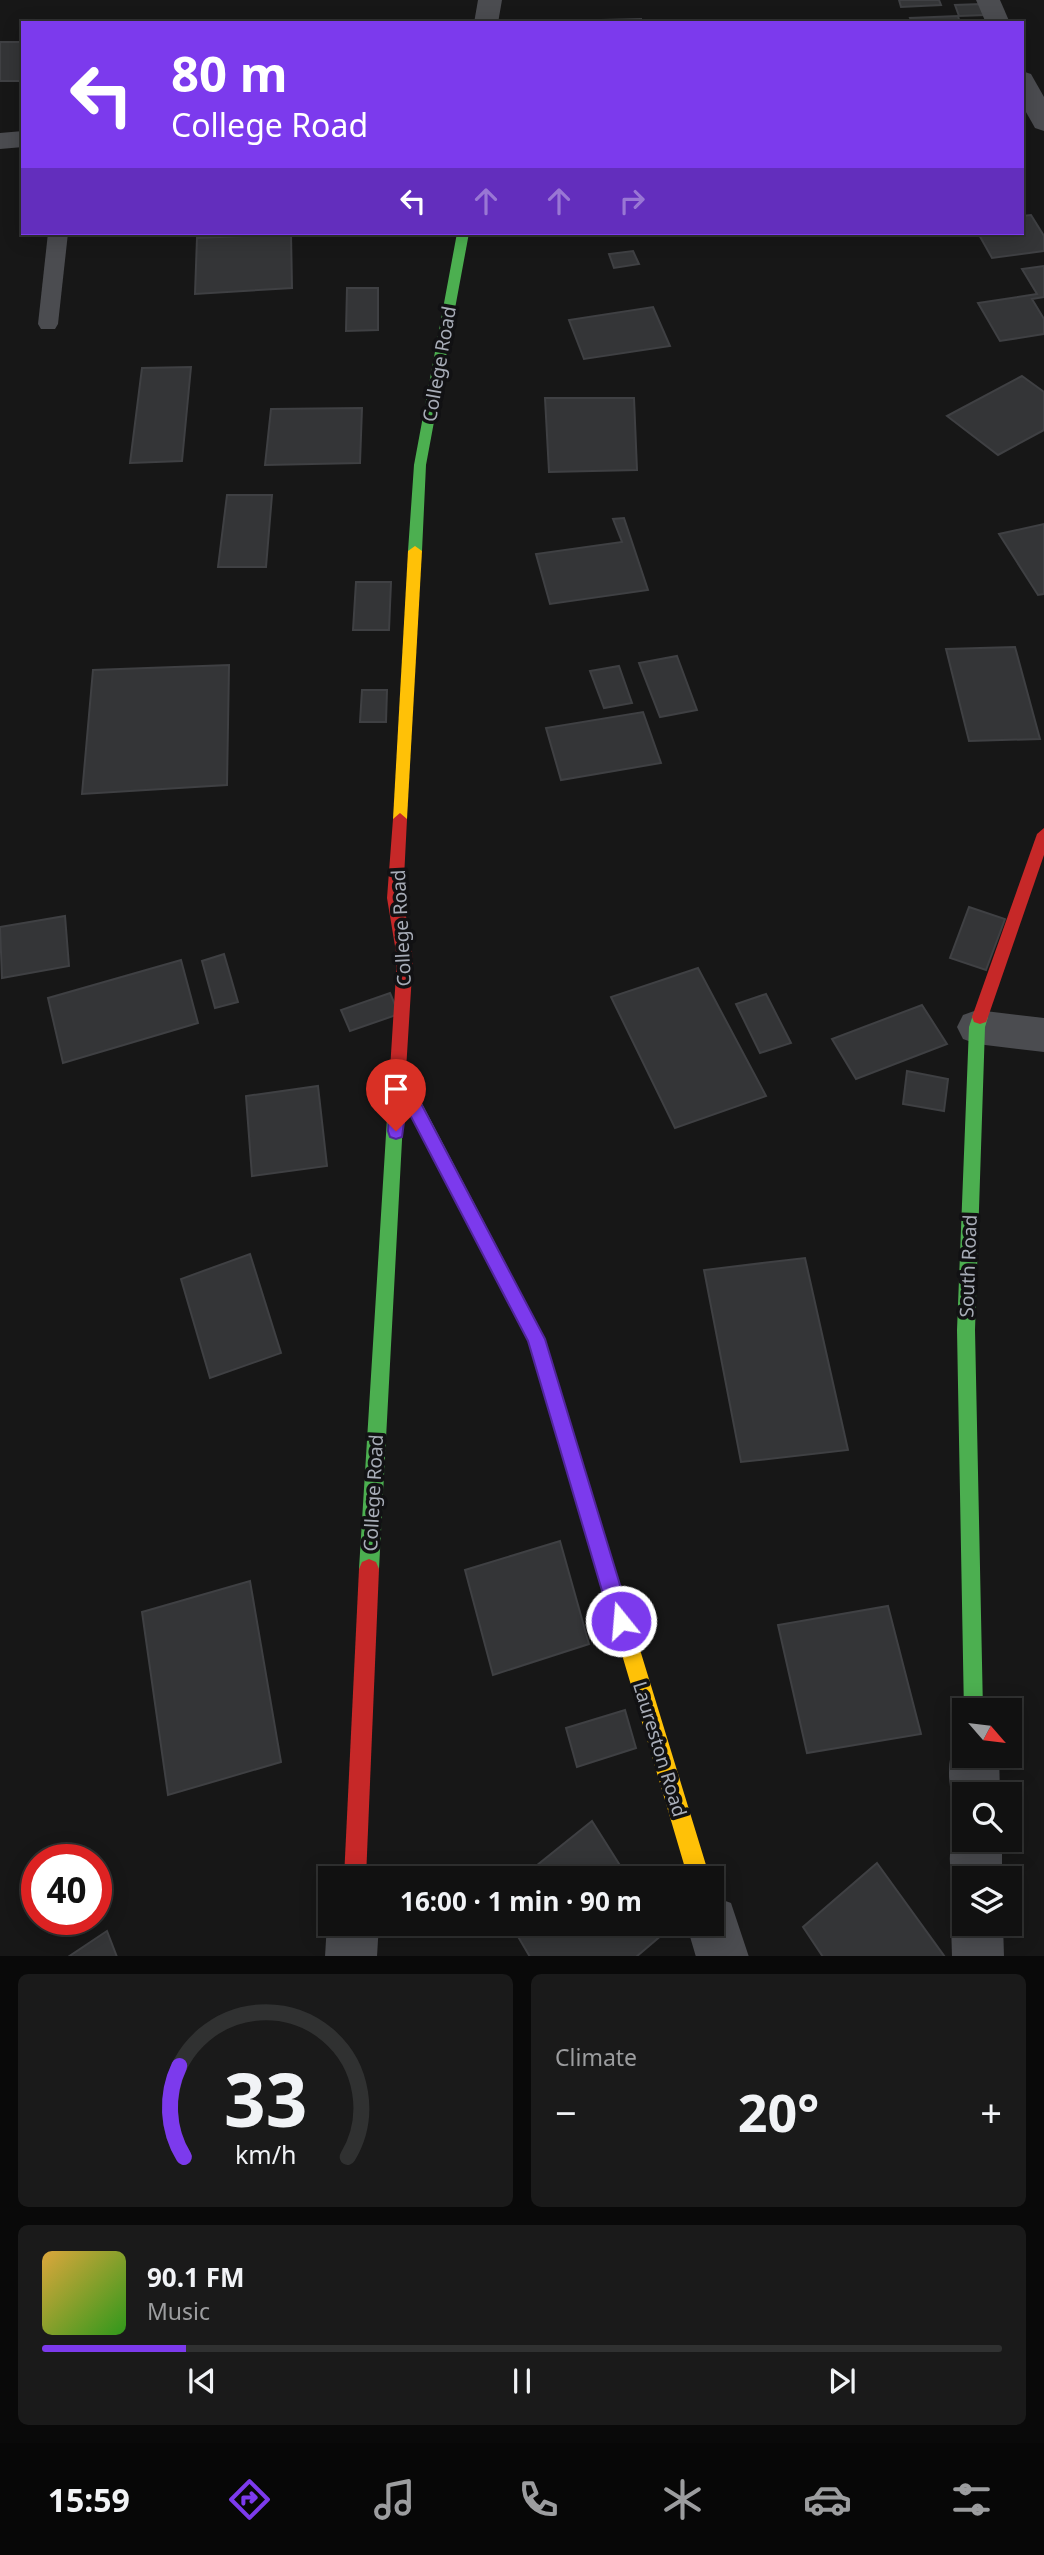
<!DOCTYPE html>
<html lang="en">
<head>
<meta charset="utf-8">
<style>
	:root { --surface:#111; --page:#1a1a1a; --text:#f1f3f6; --muted:#9c9d9f; --line:#303131; --accent:#7c3aed }
	body { margin:0; font-family:"Noto Sans",sans-serif; background:var(--page); color:var(--text); height:100vh; display:flex; flex-direction:column; font-size:26px; white-space:nowrap }
	* { box-sizing:border-box; margin:0 }
	p { font-size:23px; color:var(--muted) }
	.icon { flex:none; width:38px; height:38px; fill:none; stroke:currentColor; stroke-width:2; stroke-linecap:round; stroke-linejoin:round }
	.map { position:relative; height:1956px; overflow:hidden }
	.details { display:flex; flex-direction:column; gap:18px; padding:18px; background:#090909; flex:1 }
	.details>* { flex:none }
	.hud { position:absolute; left:21px; top:21px; width:1003px; height:214px; border-radius:0px; box-shadow:0 4px 18px #0003,0 0 0 2px var(--line); background:#7c3aed; color:#fff; overflow:hidden }
	.needle { width:46px; rotate:118deg }
	.controls { position:absolute; left:952px; top:1698px; display:grid; gap:14px }
	.controls a { display:grid; place-items:center; width:70px; height:70px; border-radius:0px; background:var(--surface); box-shadow:0 4px 18px #0003,0 0 0 2px var(--line); font-size:35px }
	.speed { position:absolute; left:21px; top:1844px; display:flex; gap:14px; font-size:35px; font-weight:700; text-align:center }
	.speed>* { display:grid; place-content:center; width:91px; height:91px; border-radius:50%; background:var(--surface); box-shadow:0 4px 18px #0003,0 0 0 2px var(--line); line-height:1 }
	.speed .limit { border:10px solid #d22; background:#fff; color:#111 }
	.pin { position:absolute; display:grid; place-items:center; width:60px; height:60px; color:#fff; margin:-72px -30px; border-radius:50% 50% 50% 0; rotate:-45deg; box-shadow:0 0 7px #0007 }
	.pin .icon { rotate:45deg }
	.me { position:absolute; width:77px; margin:-38px; rotate:343deg; stroke-linejoin:round; filter:drop-shadow(0 0 5px #0008) }
	.turn { display:flex; align-items:center; gap:24px; height:147px; padding:0 35px; font-size:32px }
	.turn .icon { width:91px; height:91px; stroke-width:2.5 }
	.turn b { display:block; font-size:49px; line-height:60px }
	.lanes { display:flex; align-items:center; height:66px; padding:0 35px; background:#0003; justify-content:center; gap:35px; direction:ltr }
	.lanes .off { opacity:.35 }
	.big { font-size:52px; font-weight:700; line-height:1.1 }
	.details .widget { flex:1; display:flex; flex-direction:column; justify-content:center; gap:10px; min-width:0; padding:0 24px; border-radius:10px; background:var(--page) }
	.details .dial { align-items:center; gap:0 }
	.dial svg { height:182px; overflow:visible; fill:none; stroke:var(--line); stroke-width:7; stroke-linecap:round; text-anchor:middle }
	.dial text { fill:var(--text); stroke:none }
	.song { display:flex; align-items:center; gap:21px }
	.cover { width:84px; height:84px; border-radius:10px; background:linear-gradient(135deg,hsl(40 70% 55%),hsl(110 70% 35%)) }
	.played { height:7px; border-radius:4px; background:linear-gradient(90deg,var(--accent) 15%,var(--line) 15%) }
	.keys { display:flex; justify-content:space-around; direction:ltr }
	.heat { display:flex; justify-content:space-between; align-items:center; font-size:38px; direction:ltr }
	.details .tiles { flex:1; display:grid; gap:18px; grid-template-columns:1fr 1fr }
	.widget:last-child { grid-column:span 2 }
	.trip { position:absolute; left:318px; top:1866px; width:406px; height:70px; border-radius:0px; background:var(--surface); box-shadow:0 4px 18px #0003,0 0 0 2px var(--line); font-weight:700; line-height:70px; text-align:center }
	.tabs { display:flex; height:112px; justify-content:space-around; align-items:center; background:#070707; color:var(--muted) }
	.tabs .icon { width:49px; height:49px }
	.tabs .on { color:var(--accent) }
	.tabs b { font-size:32px; color:var(--text) }
	.map>svg:first-child { display:block }
	.building { fill:#343537; stroke:#3f4043; stroke-width:2 }
	.lines { fill:none; stroke-linecap:round; stroke-linejoin:round }
	.lane { fill:#4b4c50; fill-rule:evenodd }
	.street { fill:#4b4c50; fill-rule:evenodd }
	.fast { fill:#4caf50; fill-rule:evenodd }
	.slow { fill:#ffc107; fill-rule:evenodd }
	.jam { fill:#c62828; fill-rule:evenodd }
	.route { fill:#7c3aed; stroke:#51269a; stroke-width:2 }
	.labels { text-anchor:middle; stroke-width:7; stroke-linejoin:round; paint-order:stroke }
	.street-label { font-size:19px; fill:#a8adb8; stroke:#111113 }
</style>
</head>
<body>
<div class="map">
<svg width="1044" height="1957" viewBox="0 0 1044 1957">
	<rect width="100%" height="100%" fill="#171717"/>
	<g class="building">
		<path d="M899,0H939L941,5L901,7Z"/>
		<path d="M981,4L986,15L959,16L955,5Z"/>
		<path d="M958,16L960,23H912L910,18Z"/>
		<path d="M641,19V23H603L602,20Z"/>
		<rect x="0" y="42" width="23" height="39"/>
		<path d="M1031,215L1044,236V251L992,258L978,233H1022V216Z"/>
		<path d="M291,234L292,288L195,294L197,238Z"/>
		<path d="M633,251L639,264L614,268L609,254Z"/>
		<path d="M1044,266V297L1032,299L1044,319V334L1000,341L978,303L1037,294L1022,269Z"/>
		<path d="M347,288H378V330L346,331Z"/>
		<path d="M653,307L670,346L584,359L569,320Z"/>
		<path d="M191,367L182,461L130,463L142,368Z"/>
		<path d="M1022,376L1044,392V430L998,455L947,416Z"/>
		<path d="M545,398H634L637,470L549,472Z"/>
		<path d="M362,408L360,463L265,465L271,409Z"/>
		<path d="M227,495H272L266,567H218Z"/>
		<path d="M624,518L648,590L550,604L536,554L622,542L613,519Z"/>
		<path d="M1044,524V594L1038,595L999,534Z"/>
		<path d="M356,582H391L389,630H353Z"/>
		<path d="M1015,647L1040,739L969,741L946,649Z"/>
		<path d="M677,656L697,710L660,717L639,663Z"/>
		<path d="M229,665L227,785L82,794L93,670Z"/>
		<path d="M619,666L632,703L604,708L590,671Z"/>
		<path d="M362,690H387L386,722H360Z"/>
		<path d="M643,712L661,763L561,780L546,728Z"/>
		<path d="M969,907L1005,919L986,970L950,958Z"/>
		<path d="M65,916L69,966L2,978L0,927Z"/>
		<path d="M224,954L238,1002L215,1008L202,961Z"/>
		<path d="M181,960L198,1023L63,1063L48,998Z"/>
		<path d="M698,968L766,1096L675,1128L611,997Z"/>
		<path d="M390,993L399,1014L350,1031L341,1010Z"/>
		<path d="M766,994L791,1043L760,1053L736,1004Z"/>
		<path d="M922,1005L947,1044L856,1079L832,1039Z"/>
		<path d="M907,1071L948,1079L944,1111L903,1104Z"/>
		<path d="M318,1086L327,1166L252,1176L246,1096Z"/>
		<path d="M250,1254L281,1353L210,1378L181,1279Z"/>
		<path d="M805,1258L848,1450L741,1462L704,1270Z"/>
		<path d="M560,1541L589,1644L493,1675L465,1570Z"/>
		<path d="M250,1581L281,1762L168,1795L142,1612Z"/>
		<path d="M888,1606L921,1734L807,1753L778,1625Z"/>
		<path d="M625,1710L636,1748L577,1767L566,1728Z"/>
		<path d="M592,1821L628,1878H521Z"/>
		<path d="M877,1863L945,1957H823L803,1927Z"/>
		<path d="M510,1923H656L663,1934L636,1957H530Z"/>
		<path d="M107,1931L117,1957H68Z"/>
	</g>
	<g class="lines">
		<path class="lane" d="M48,233H68L58,324L55,329H41L38,324Z"/>
		<g class="street">
			<path d="M478,0H502L498,23H474Z"/>
			<path d="M976,0H1000L1010,23H986Z"/>
			<path d="M1022,71L1031,74L1044,97V131L1035,128L1022,105Z"/>
			<path d="M23,131V147L0,149V133Z"/>
			<path d="M977,1010L1044,1018V1052L977,1044L963,1039L957,1027L963,1015Z"/>
			<path d="M964,1734V1755H999L1000,1794H964V1815L957,1812C947,1787 946,1762 956,1737Z"/>
			<path d="M964,1818V1839H1002V1878H964V1899L958,1896C947,1871 947,1846 958,1821Z"/>
			<path d="M712,1896L731,1903L749,1957H696L686,1923H712Z"/>
			<path d="M964,1902V1923H1003L1004,1957H952L951,1923L958,1904Z"/>
			<path d="M331,1913V1923H379L377,1957H325L327,1923Z"/>
		</g>
		<g class="fast">
			<path d="M457,233H469L426,465L422,551L415,556L408,551L414,465Z"/>
			<path d="M980,1010L986,1012L988,1017L985,1027L975,1330L983,1710H964V1713L957,1330L969,1027L974,1012Z"/>
			<path d="M400,1071L406,1073L542,1333L599,1516L597,1523L590,1525L583,1523L528,1341L404,1103L379,1569L376,1576L369,1579L362,1576L359,1569L389,1086L394,1073Z"/>
		</g>
		<g class="slow">
			<path d="M415,546L422,551L407,819L400,825L393,819L408,551Z"/>
			<path d="M590,1507L597,1509L599,1516L710,1878H688L581,1516L583,1509Z"/>
		</g>
		<g class="jam">
			<path d="M400,813L407,819L403,898L413,958L405,1086L403,1091L397,1093L391,1091L389,1086L397,958L387,898L393,819Z"/>
			<path d="M1044,828V855L988,1017L986,1022L980,1024L974,1022L972,1017L1037,834Z"/>
			<path d="M369,1559L376,1562L379,1569L366,1878H344L359,1569L362,1562Z"/>
		</g>
	</g>
	<path class="route" d="M400,1071L405,1073L545,1339L631,1621L628,1628L621,1631L614,1628L611,1621L528,1341L406,1107L402,1137L396,1139L390,1137L388,1131L391,1078L394,1073Z"/>
	<g class="labels">
		<g class="street-label">
			<text transform="translate(439 364) rotate(-80)" y="7">College Road</text>
			<text transform="translate(401 928) rotate(-93)" y="7">College Road</text>
			<text transform="translate(968 1266) rotate(-88)" y="7">South Road</text>
			<text transform="translate(373 1493) rotate(-87)" y="7">College Road</text>
			<text transform="translate(660 1749) rotate(73)" y="7">Laureston Road</text>
		</g>
	</g>
</svg>
<div class="controls">
<a><svg class="needle" viewBox="-14 -14 28 28"><path d="M0-13l5 13h-10z" fill="#e53935"/><path d="M0 13l5-13h-10z" fill="#9c9d9f"/></svg></a>
<a><svg class="icon" aria-label="search" viewBox="0 0 24 24"><circle cx="10" cy="10" r="6"/><path d="M15 15l6 6"/></svg></a>
<a><svg class="icon" aria-label="layers" viewBox="0 0 24 24"><path d="M12 4l9 5-9 5-9-5zM3 14l9 5 9-5"/></svg></a>
</div>
<div class="speed"><div class="limit">40</div></div>
<div class="pin" style="left:396px;top:1131px;background:#d93025"><svg class="icon" aria-label="arrive" viewBox="0 0 24 24"><path d="M6 21V4h12l-3 4 3 4H6"/></svg></div>
<svg class="me" style="left:621px;top:1621px" viewBox="-20 -20 40 40"><circle r="17" fill="#7c3aed" stroke="#fff" stroke-width="3"/><path d="M0-11L8 9 0 5-8 9z" fill="#fff"/></svg>
<div class="trip">16:00 · 1 min · 90 m</div>
<div class="hud">
<div class="turn"><svg class="icon" aria-label="left" viewBox="0 0 24 24"><path d="M17 20v-9H6M10 6l-5 5 5 5"/></svg><div><b>80 m</b>College Road</div></div>
<div class="lanes"><svg class="icon" aria-label="left" viewBox="0 0 24 24"><path d="M17 20v-9H6M10 6l-5 5 5 5"/></svg><svg class="icon off" aria-label="ahead" viewBox="0 0 24 24"><path d="M12 20V5M6 11l6-6 6 6"/></svg><svg class="icon off" aria-label="ahead" viewBox="0 0 24 24"><path d="M12 20V5M6 11l6-6 6 6"/></svg><svg class="icon off" aria-label="right" viewBox="0 0 24 24"><path d="M7 20v-9h11M14 6l5 5-5 5"/></svg></div>
</div>
</div>
<section class="details">
<div class="tiles">
<div class="widget dial"><svg viewBox="0 0 100 80">
<path d="M14 69A42 42 0 1 1 86 69"/>
<path d="M14 69A42 42 0 0 1 12 29" stroke="#7c3aed"/>
<text x="50" y="56" font-size="32" font-weight="700">33</text>
<text x="50" y="72" font-size="11">km/h</text>
</svg></div>
<div class="widget"><p>Climate</p>
<div class="heat"><a>−</a><b class="big">20°</b><a>+</a></div>
</div>
<div class="widget">
<div class="song"><i class="cover"></i><div><b>90.1 FM</b><p>Music</p></div></div>
<div class="played"></div>
<div class="keys"><svg class="icon" aria-label="previous" viewBox="0 0 24 24"><path d="M18 5L8 12l10 7zM5 5v14"/></svg><svg class="icon" aria-label="pause" viewBox="0 0 24 24"><path d="M8 5v14M16 5v14"/></svg><svg class="icon" aria-label="next" viewBox="0 0 24 24"><path d="M6 5l10 7-10 7zM19 5v14"/></svg></div>
</div>
</div>
</section>
<nav class="tabs">
<b>15:59</b>
<svg class="icon on" aria-label="directions" viewBox="0 0 24 24"><path d="M12 3l9 9-9 9-9-9zM9 14v-3h6M13 9l2 2-2 2"/></svg>
<svg class="icon" aria-label="music" viewBox="0 0 24 24"><path d="M9 18V5l10-2v13"/><circle cx="6" cy="18" r="3"/><circle cx="16" cy="16" r="3"/></svg>
<svg class="icon" aria-label="phone" viewBox="0 0 24 24"><path d="M5 4h4l2 5-3 2q2 4 5 5l2-3 5 2v4C11 20 4 13 5 4z"/></svg>
<svg class="icon" aria-label="climate" viewBox="0 0 24 24"><path d="M12 3v18M4 7l16 10M4 17L20 7"/></svg>
<svg class="icon" aria-label="car" viewBox="0 0 24 24"><path d="M5 17H2v-5l4-1 3-4h7l3 4 3 1v5h-3M9 17h6M6 11h13"/><circle cx="7" cy="17" r="2"/><circle cx="17" cy="17" r="2"/></svg>
<svg class="icon" aria-label="filters" viewBox="0 0 24 24"><path d="M4 7h16M4 17h16"/><circle cx="9" cy="7" r="2"/><circle cx="15" cy="17" r="2"/></svg>
</nav>
</body>
</html>
